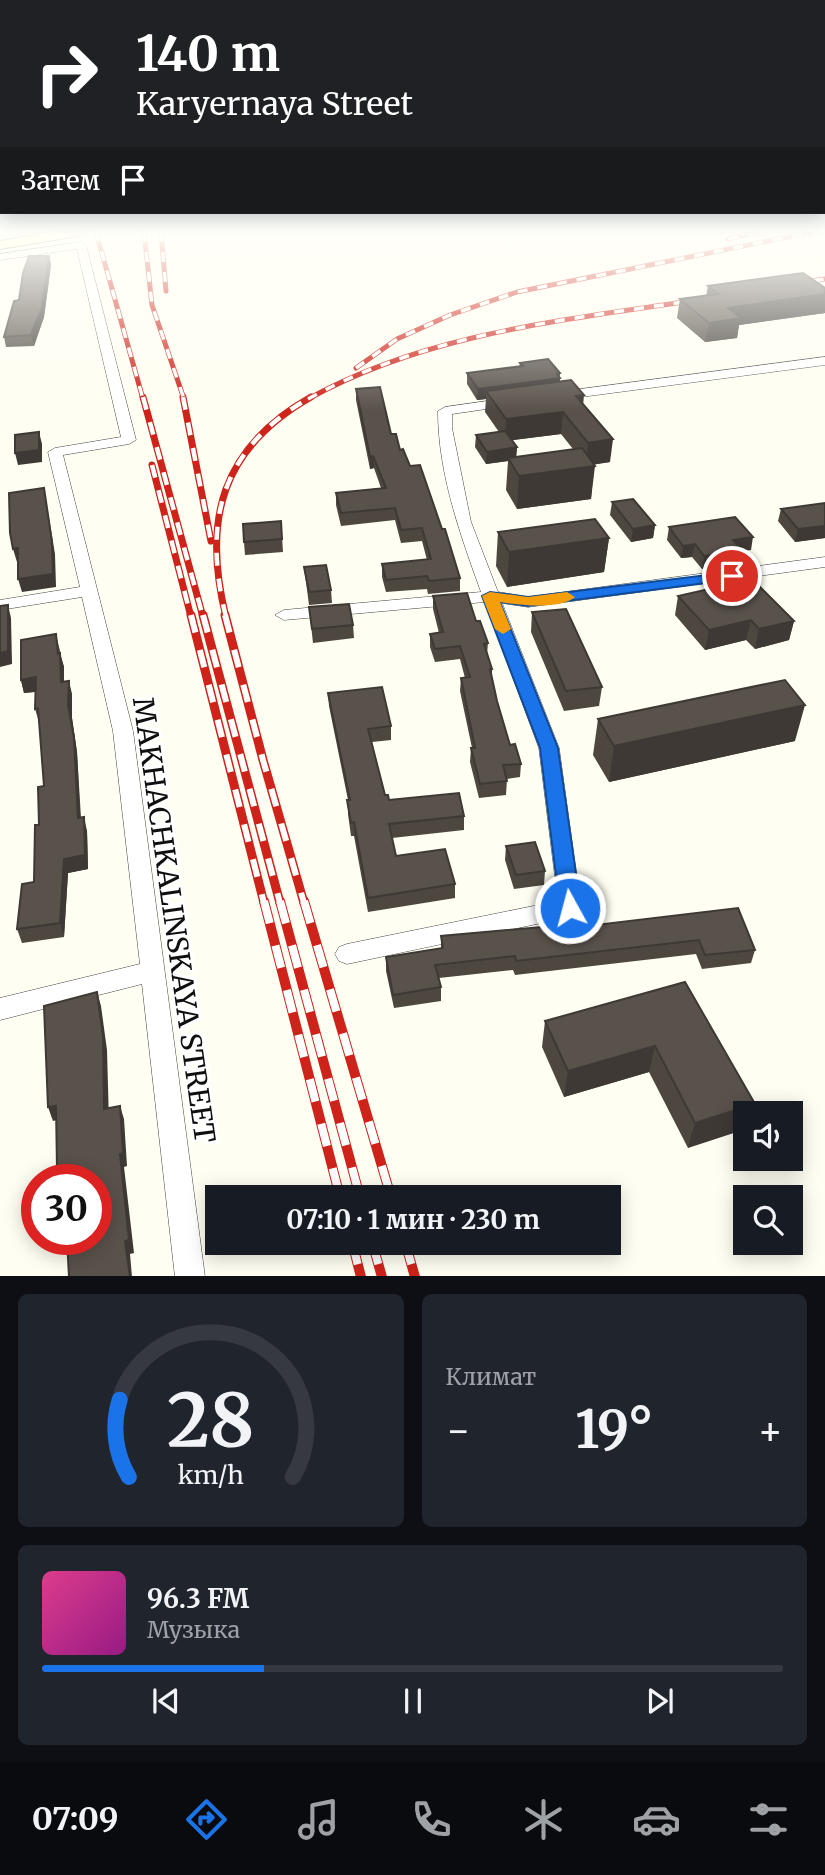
<!DOCTYPE html>
<html lang="ru">
<head>
<meta charset="utf-8">
<style>
	:root { --surface:#171b24; --page:#20242c; --text:#f1f3f6; --muted:#9ea1a6; --line:#363941; --accent:#1a73e8 }
	body { margin:0; font-family:Merriweather,serif; background:var(--page); color:var(--text); height:100vh; display:flex; flex-direction:column; font-size:26px; white-space:nowrap }
	* { box-sizing:border-box; margin:0 }
	p { font-size:23px; color:var(--muted) }
	.icon { flex:none; width:38px; height:38px; fill:none; stroke:currentColor; stroke-width:2; stroke-linecap:round; stroke-linejoin:round }
	.map { position:relative; height:1276px; overflow:hidden }
	.panel { display:flex; flex-direction:column; gap:18px; padding:18px; background:#0d0f14; flex:1 }
	.panel>* { flex:none }
	.banner { position:absolute; left:0px; top:0px; width:826px; height:214px; box-shadow:0 4px 18px #0003; background:#202124; color:#fff; overflow:hidden }
	.fabs { position:absolute; left:733px; top:1101px; display:grid; gap:14px }
	.fabs a { display:grid; place-items:center; width:70px; height:70px; border-radius:0px; background:var(--surface); box-shadow:0 4px 18px #0003; font-size:35px }
	.speed { position:absolute; left:21px; top:1164px; display:flex; gap:14px; font-size:35px; font-weight:700; text-align:center }
	.speed>* { display:grid; place-content:center; width:91px; height:91px; border-radius:50%; background:var(--surface); box-shadow:0 4px 18px #0003; line-height:1 }
	.speed .limit { border:10px solid #d22; background:#fff; color:#111 }
	.pin { position:absolute; display:grid; place-items:center; width:60px; height:60px; color:#fff; margin:-30px; border:4px solid #fff; border-radius:50%; box-shadow:0 2px 7px #0007 }
	.me { position:absolute; width:77px; margin:-38px; rotate:353deg; stroke-linejoin:round; filter:drop-shadow(0 0 5px #0008) }
	.turn { display:flex; align-items:center; gap:24px; height:147px; padding:0 21px; font-size:32px }
	.turn .icon { width:91px; height:91px; stroke-width:2.5 }
	.turn b { display:block; font-size:49px; line-height:60px }
	.then { display:flex; align-items:center; height:66px; padding:0 21px; background:#0003; gap:14px; font-size:26px }
	.big { font-size:52px; font-weight:700; line-height:1.1 }
	.panel .card { flex:1; display:flex; flex-direction:column; justify-content:center; gap:10px; min-width:0; padding:0 24px; border-radius:10px; background:var(--page) }
	.panel .dial { align-items:center; gap:0 }
	.dial svg { height:182px; overflow:visible; fill:none; stroke:var(--line); stroke-width:7; stroke-linecap:round; text-anchor:middle }
	.dial text { fill:var(--text); stroke:none }
	.song { display:flex; align-items:center; gap:21px }
	.cover { width:84px; height:84px; border-radius:10px; background:linear-gradient(135deg,hsl(330 70% 55%),hsl(310 70% 35%)) }
	.played { height:7px; border-radius:4px; background:linear-gradient(90deg,var(--accent) 30%,var(--line) 30%) }
	.keys { display:flex; justify-content:space-around; direction:ltr }
	.heat { display:flex; justify-content:space-between; align-items:center; font-size:38px; direction:ltr }
	.panel .tiles { flex:1; display:grid; gap:18px; grid-template-columns:1fr 1fr }
	.card:last-child { grid-column:span 2 }
	.trip { position:absolute; left:205px; top:1185px; width:416px; height:70px; border-radius:0px; background:var(--surface); box-shadow:0 4px 18px #0003; font-weight:700; line-height:70px; text-align:center }
	.dock { display:flex; height:112px; justify-content:space-around; align-items:center; background:#090b0e; color:var(--muted) }
	.dock .icon { width:49px; height:49px }
	.dock .on { color:var(--accent) }
	.dock b { font-size:32px; color:var(--text) }
	.map>svg:first-child { display:block }
	.lines { fill:none; stroke-linecap:round; stroke-linejoin:round }
	.street-casing { stroke:#424242; stroke-width:1 }
	.secondary-casing { stroke:#313131; stroke-width:2 }
	.street { fill:#fff; fill-rule:evenodd }
	.secondary { fill:#fffead; fill-rule:evenodd }
	.rail-far3-casing { stroke:#cd231a; stroke-width:5 }
	.rail-far2-casing { stroke:#cd231a; stroke-width:7 }
	.rail-far1-casing { stroke:#cd231a; stroke-width:9 }
	.rail-casing { stroke:#cd231a; stroke-width:10 }
	.rail-far3 { stroke:#fff; stroke-width:3.5; stroke-dasharray:10; stroke-linecap:butt }
	.rail-far2 { stroke:#fff; stroke-width:4.5; stroke-dasharray:13; stroke-linecap:butt }
	.rail-far1 { stroke:#fff; stroke-width:6; stroke-dasharray:18; stroke-linecap:butt }
	.rail { stroke:#fff; stroke-width:8; stroke-dasharray:23; stroke-linecap:butt }
	.wall { fill:#4d4740; fill-rule:evenodd }
	.shaded-wall { fill:#3e3934 }
	.building { fill:#59524b; stroke:#3e3934; stroke-width:2 }
	.route { fill:#1a73e8; stroke:#114b97; stroke-width:2 }
	.slow { fill:#f59e0b }
	.labels { text-anchor:middle; stroke-width:7; stroke-linejoin:round; paint-order:stroke }
	.near-street-label { font-size:28px; fill:#0f0f0f; stroke:#fff }
</style>
</head>
<body>
<div class="map">
<svg width="825" height="1277" viewBox="0 0 825 1277">
	<rect width="100%" height="100%" fill="#fffef2"/>
	<g class="lines">
		<g class="street-casing">
			<g id="street">
				<path d="M81,242L86,245L136,440L129,444L63,455L133,731L205,1277H175L142,984L0,1020V998L140,964L113,731L82,597L0,610V600L80,587L48,452L55,448L121,437L77,249L0,260V254Z"/>
				<path d="M825,357V365L558,400L552,396L558,392Z"/>
				<path d="M509,398L516,402L514,405L452,414V428L471,522L498,592L528,597L825,557V567L528,607L502,603L559,748L581,908L578,914L570,917L347,964L339,961L335,954L339,947L347,944L558,901L539,748L485,602L284,620L275,615L284,610L481,592C460,534 438,473 438,411L445,407Z"/>
			</g>
		</g>
		<g class="secondary-casing">
			<path id="secondary" d="M51,232H85L78,236L0,249V241Z"/>
		</g>
		<use href="#street" class="street"/>
		<use href="#secondary" class="secondary"/>
		<g class="rail-far3-casing">
			<g id="rail-far3">
				<path d="M96,232L143,399"/>
				<path d="M144,232L152,305L184,399"/>
				<path d="M161,232L166,291"/>
				<path d="M728,239L759,232"/>
				<path d="M794,284L825,279"/>
				<path d="M356,368L397,339L450,315L517,292L812,232"/>
				<path d="M308,399C427,333 565,320 697,300"/>
			</g>
		</g>
		<g class="rail-far2-casing">
			<g id="rail-far2">
				<path d="M143,397L203,617"/>
				<path d="M183,397L211,541"/>
				<path d="M152,465L191,617"/>
				<path d="M226,617C202,520 221,448 311,397"/>
			</g>
		</g>
		<g class="rail-far1-casing">
			<g id="rail-far1">
				<path d="M191,615L264,903"/>
				<path d="M203,615L280,903"/>
				<path d="M225,615L263,760L304,903"/>
			</g>
		</g>
		<g class="rail-casing">
			<g id="rail">
				<path d="M264,901L340,1197"/>
				<path d="M280,901L360,1197"/>
				<path d="M304,901L391,1197"/>
				<path d="M352,1242L361,1277"/>
				<path d="M372,1242L382,1277"/>
				<path d="M405,1242L415,1277"/>
			</g>
		</g>
		<use href="#rail-far3" class="rail-far3"/>
		<use href="#rail-far2" class="rail-far2"/>
		<use href="#rail-far1" class="rail-far1"/>
		<use href="#rail" class="rail"/>
	</g>
	<g class="wall">
		<path d="M49,256L51,265L44,317L34,346L6,347L4,337L19,300Z"/>
		<path d="M708,286L825,288V313L739,325L737,338L705,342L677,318L680,299L706,296Z"/>
		<path d="M520,363L560,377V381L583,404L610,462L594,464L591,499L517,509L506,490L508,461L486,464L475,447L476,435L499,432L485,412L486,399L477,400L467,384V373L519,367ZM561,434L573,449L516,457L517,447L512,440Z"/>
		<path d="M356,389L391,434L410,466L442,529L460,578V591L428,594L427,589L386,592L382,577V564L427,560L422,541L401,543L395,520L341,526L336,505V493L381,488L374,468L370,469L356,400Z"/>
		<path d="M612,502L655,525L653,538L631,542L610,515Z"/>
		<path d="M825,503V538L795,542L778,521L781,509Z"/>
		<path d="M281,521L283,552L245,555L244,542Z"/>
		<path d="M669,527L751,550L741,551L738,563L702,569L692,557L681,558L667,540Z"/>
		<path d="M498,532L609,538L604,572L507,587L496,566Z"/>
		<path d="M304,567L331,590L332,603L309,605Z"/>
		<path d="M709,579L794,621L789,640L755,649L746,640L705,650L675,615L678,596L707,590Z"/>
		<path d="M433,596L476,621L488,643L487,654L492,669V678L497,701L510,745L521,764L520,777L507,779L506,795L479,798L470,762L471,748H472L460,691L461,678H465L460,659L435,662L430,647V634L439,633L433,609Z"/>
		<path d="M309,607L353,625L354,638L313,643Z"/>
		<path d="M532,612L602,687L599,706L564,711L531,632Z"/>
		<path d="M59,647L60,653L64,667V681L72,694V718L77,752L81,818L87,831L88,869L68,873L64,937L22,943L17,929L34,882L39,825L44,786L39,722L35,709L36,692L24,693L21,680Z"/>
		<path d="M328,693L391,726V740L372,742L385,795L389,800L464,816V830L392,838L396,856L455,884V898L368,912L354,836H351L348,814V800L329,706Z"/>
		<path d="M598,719L795,741L609,782L593,755Z"/>
		<path d="M506,846L545,871L544,885L514,889L505,860Z"/>
		<path d="M738,908L755,950L751,963L702,969L696,954L515,975L513,970L439,978L441,987V1001L394,1008L386,971V957L441,948V936L554,930Z"/>
		<path d="M685,982L755,1104L688,1148L649,1072L564,1097L542,1047L545,1021Z"/>
	</g>
	<g class="shaded-wall">
		<path d="M49,256L51,265L44,317L34,346L31,335Z"/>
		<path d="M825,294V313L739,325L737,338L705,342L709,323L728,308Z"/>
		<path d="M560,373L559,390L486,391V399L477,400L478,389Z"/>
		<path d="M584,395L582,417L576,396Z"/>
		<path d="M563,412L561,434L505,441L506,419Z"/>
		<path d="M39,432L42,444V462L18,465L15,453Z"/>
		<path d="M613,439L610,462L586,466L588,443Z"/>
		<path d="M517,447L516,459L508,458V461L486,464L487,452Z"/>
		<path d="M373,456L374,468L370,469V457Z"/>
		<path d="M595,466L591,499L517,509L519,476Z"/>
		<path d="M44,488L55,554L56,587L22,592L18,579Z"/>
		<path d="M655,525L653,538L631,542L633,529Z"/>
		<path d="M825,526V538L795,542L798,529Z"/>
		<path d="M753,537L751,550L741,551L738,563L702,569L704,556L733,540Z"/>
		<path d="M609,538L604,572L507,587L509,552Z"/>
		<path d="M695,544L692,557L681,558L683,546Z"/>
		<path d="M18,548L21,561L17,562L13,549Z"/>
		<path d="M8,605L11,618L12,664L0,667V653Z"/>
		<path d="M751,620L746,640L705,650L709,630Z"/>
		<path d="M794,621L789,640L755,649L759,629Z"/>
		<path d="M56,634L59,647L61,661L60,653L64,667V695L61,682Z"/>
		<path d="M36,677L40,691L24,693L21,680Z"/>
		<path d="M69,681L72,694V718L77,752L81,832L78,818L68,705Z"/>
		<path d="M805,705L795,741L609,782L614,746Z"/>
		<path d="M84,817L87,831L88,869L68,873L64,937L60,923L64,859Z"/>
		<path d="M97,992L101,1006L107,1050L109,1123L104,1109Z"/>
		<path d="M655,1046L649,1072L564,1097L568,1071Z"/>
		<path d="M755,1104L752,1113H746V1129L688,1148L695,1123Z"/>
		<path d="M56,1106L60,1119L53,1121L48,1107Z"/>
		<path d="M120,1106L124,1119L127,1166L124,1167L134,1253L130,1254L132,1277H130L125,1241L120,1154Z"/>
		<path d="M61,1168L66,1180H61L57,1169Z"/>
	</g>
	<g class="building">
		<path d="M29,256H49L42,307L31,335L4,337L14,301L19,300L23,273Z"/>
		<path d="M803,273L825,288V294L728,308L741,318L709,323L680,299L718,294L708,286Z"/>
		<path d="M548,359L560,373L557,374L560,378L478,389L467,373L523,366L520,363Z"/>
		<path d="M571,380L584,395L576,396L613,439L588,443L563,412L506,419L486,391Z"/>
		<path d="M380,387L391,434H396L400,450L403,449L410,466L420,465L442,529H445L460,578L429,581L427,576L386,580L382,564L431,559L422,528L401,530L395,508L341,513L336,493L386,488L373,456L370,457L356,389Z"/>
		<path d="M505,431L517,447L487,452L476,435Z"/>
		<path d="M39,432V450L15,453V435Z"/>
		<path d="M582,448L595,466L519,476L508,458Z"/>
		<path d="M44,488L52,542L53,574L18,579V548L13,549L10,533L9,493Z"/>
		<path d="M633,499L655,525L633,529L612,502Z"/>
		<path d="M825,503V526L798,529L781,509Z"/>
		<path d="M735,517L753,537L733,540L741,550L704,556L695,544L683,546L669,527Z"/>
		<path d="M595,519L609,538L509,552L498,532Z"/>
		<path d="M281,521L282,539L244,542L243,524Z"/>
		<path d="M326,565L331,590L309,592L304,567Z"/>
		<path d="M744,571L794,621L759,629L751,620L709,630L678,596L718,587L709,579Z"/>
		<path d="M467,593L476,621H480L488,643L484,644L492,669H490L497,701L510,745L515,744L521,764L503,765L507,781L480,784L471,748H475L461,678L470,677L460,646L435,649L430,634L443,632L433,596Z"/>
		<path d="M349,604L353,625L312,629L309,607Z"/>
		<path d="M8,605V651L0,653V606Z"/>
		<path d="M566,609L602,687L566,691L532,612Z"/>
		<path d="M56,634L58,654L60,653L61,682L69,681L68,705L74,738L78,818L84,817L85,855L64,859L60,923L17,929L22,884L34,882L35,825H39L38,787L44,786L38,708L35,709L36,677L21,680V640Z"/>
		<path d="M785,680L805,705L614,746L598,719Z"/>
		<path d="M382,687L391,726L368,729L385,795H388L389,800L459,793L464,816L389,824L396,856L445,849L455,884L368,898L354,822L351,823L347,800H350L328,693Z"/>
		<path d="M535,842L545,871L516,875L506,846Z"/>
		<path d="M738,908L755,950L705,955L699,940L516,961L515,956L435,965L441,987L393,995L386,957L443,948L441,936L553,926L554,930Z"/>
		<path d="M685,982L755,1104L695,1123L655,1046L568,1071L545,1021Z"/>
		<path d="M97,992L103,1036L104,1109L120,1106L123,1153L120,1154L129,1240L125,1241L130,1277H69L67,1239H96V1180H62L61,1168L57,1169L56,1106L48,1107L44,1006Z"/>
	</g>
	<linearGradient id="sky" x2="0" y2="1"><stop stop-color="#92c3f0"/><stop offset="0.56" stop-color="#fffff9"/><stop offset="1" stop-color="#fffff9" stop-opacity="0"/></linearGradient>
	<rect width="825" height="411" fill="url(#sky)"/>
	<path class="route" d="M732,572L737,573L739,576L737,579L528,606L500,602L558,748L581,908L578,914L570,916L563,914L560,908L540,748L482,596L490,592L528,597Z"/>
	<path class="slow" d="M490,592L528,597L567,592L575,597C560,610 519,605 500,602L511,629L503,634L495,629L482,596Z"/>
	<g class="labels">
		<g class="near-street-label">
			<text transform="translate(174 920) rotate(82)" y="10">MAKHACHKALINSKAYA STREET</text>
		</g>
	</g>
</svg>
<div class="fabs">
<a><svg class="icon" aria-label="sound" viewBox="0 0 24 24"><path d="M4 9h4l5-4v14l-5-4H4zM17 9q2 3 0 6"/></svg></a>
<a><svg class="icon" aria-label="search" viewBox="0 0 24 24"><circle cx="10" cy="10" r="6"/><path d="M15 15l6 6"/></svg></a>
</div>
<div class="speed"><div class="limit">30</div></div>
<div class="pin" style="left:732px;top:576px;background:#d93025"><svg class="icon" aria-label="arrive" viewBox="0 0 24 24"><path d="M6 21V4h12l-3 4 3 4H6"/></svg></div>
<svg class="me" style="left:570px;top:908px" viewBox="-20 -20 40 40"><circle r="17" fill="#1a73e8" stroke="#fff" stroke-width="3"/><path d="M0-11L8 9 0 5-8 9z" fill="#fff"/></svg>
<div class="trip">07:10 · 1 мин · 230 m</div>
<div class="banner">
<div class="turn"><svg class="icon" aria-label="right" viewBox="0 0 24 24"><path d="M7 20v-9h11M14 6l5 5-5 5"/></svg><div><b>140 m</b>Karyernaya Street</div></div>
<div class="then">Затем<svg class="icon" aria-label="arrive" viewBox="0 0 24 24"><path d="M6 21V4h12l-3 4 3 4H6"/></svg></div>
</div>
</div>
<section class="panel">
<div class="tiles">
<div class="card dial"><svg viewBox="0 0 100 80">
<path d="M14 69A42 42 0 1 1 86 69"/>
<path d="M14 69A42 42 0 0 1 10 35" stroke="#1a73e8"/>
<text x="50" y="56" font-size="32" font-weight="700">28</text>
<text x="50" y="72" font-size="11">km/h</text>
</svg></div>
<div class="card"><p>Климат</p>
<div class="heat"><a>−</a><b class="big">19°</b><a>+</a></div>
</div>
<div class="card">
<div class="song"><i class="cover"></i><div><b>96.3 FM</b><p>Музыка</p></div></div>
<div class="played"></div>
<div class="keys"><svg class="icon" aria-label="previous" viewBox="0 0 24 24"><path d="M18 5L8 12l10 7zM5 5v14"/></svg><svg class="icon" aria-label="pause" viewBox="0 0 24 24"><path d="M8 5v14M16 5v14"/></svg><svg class="icon" aria-label="next" viewBox="0 0 24 24"><path d="M6 5l10 7-10 7zM19 5v14"/></svg></div>
</div>
</div>
</section>
<nav class="dock">
<b>07:09</b>
<svg class="icon on" aria-label="directions" viewBox="0 0 24 24"><path d="M12 3l9 9-9 9-9-9zM9 14v-3h6M13 9l2 2-2 2"/></svg>
<svg class="icon" aria-label="music" viewBox="0 0 24 24"><path d="M9 18V5l10-2v13"/><circle cx="6" cy="18" r="3"/><circle cx="16" cy="16" r="3"/></svg>
<svg class="icon" aria-label="phone" viewBox="0 0 24 24"><path d="M5 4h4l2 5-3 2q2 4 5 5l2-3 5 2v4C11 20 4 13 5 4z"/></svg>
<svg class="icon" aria-label="climate" viewBox="0 0 24 24"><path d="M12 3v18M4 7l16 10M4 17L20 7"/></svg>
<svg class="icon" aria-label="car" viewBox="0 0 24 24"><path d="M5 17H2v-5l4-1 3-4h7l3 4 3 1v5h-3M9 17h6M6 11h13"/><circle cx="7" cy="17" r="2"/><circle cx="17" cy="17" r="2"/></svg>
<svg class="icon" aria-label="filters" viewBox="0 0 24 24"><path d="M4 7h16M4 17h16"/><circle cx="9" cy="7" r="2"/><circle cx="15" cy="17" r="2"/></svg>
</nav>
</body>
</html>
